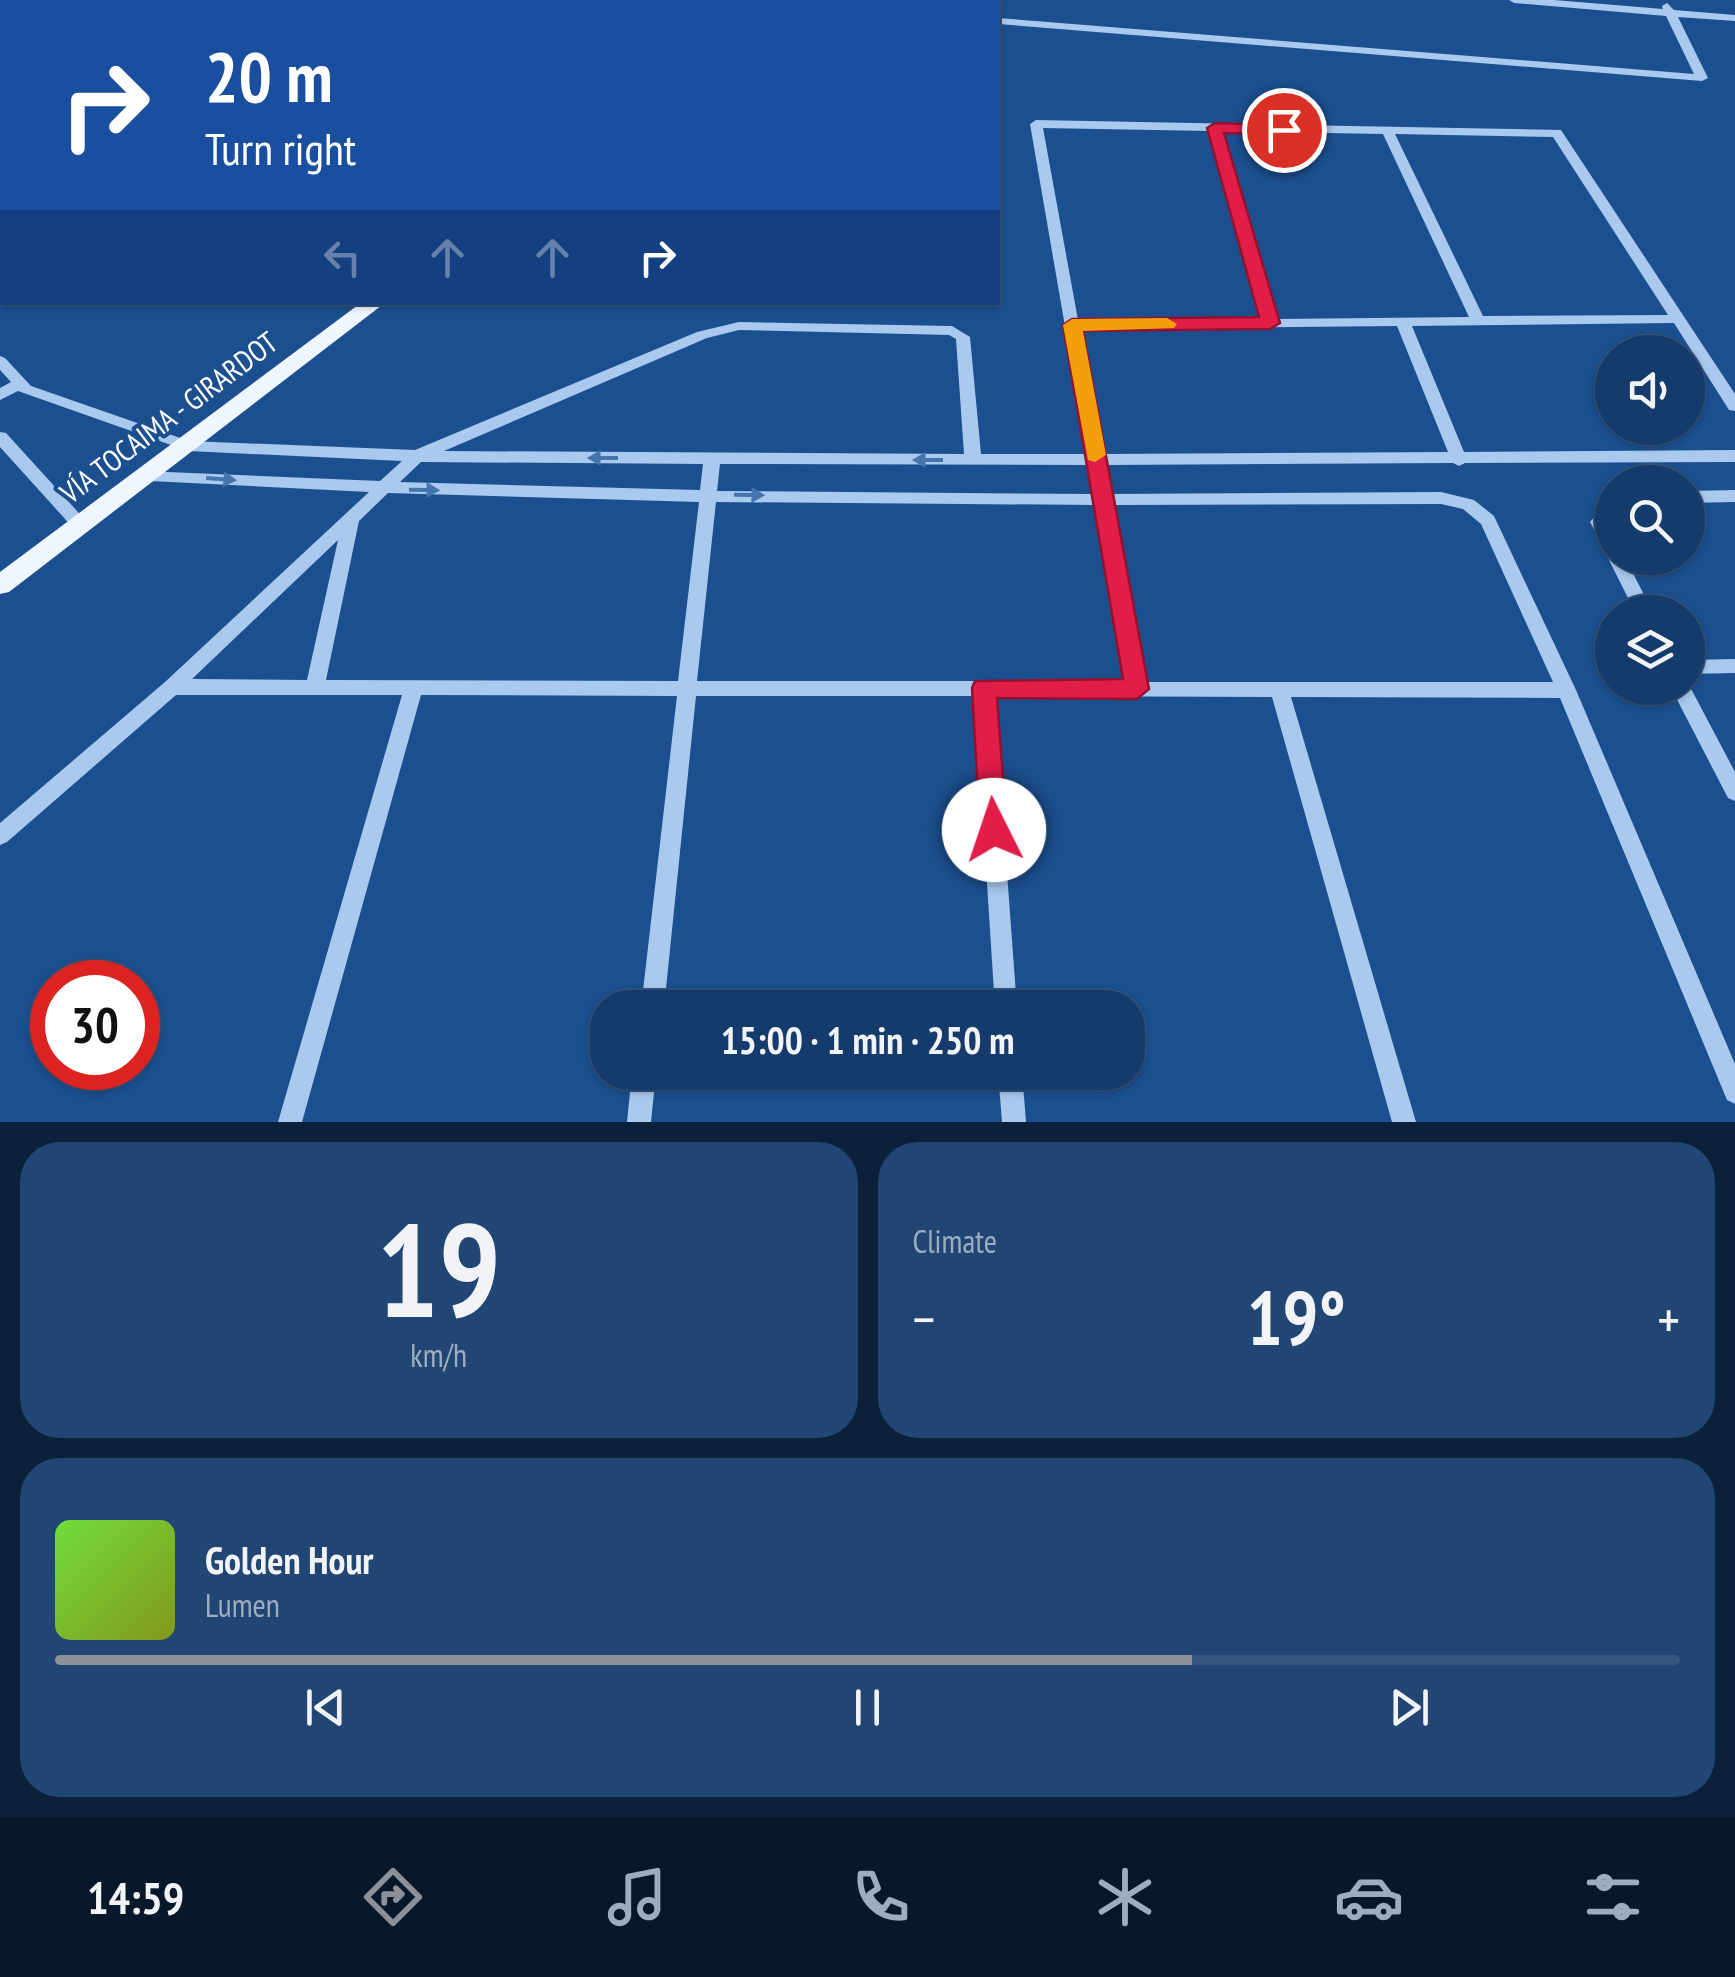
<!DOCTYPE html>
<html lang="en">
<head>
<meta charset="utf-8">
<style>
	:root { --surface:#143b6b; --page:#214673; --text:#f1f3f6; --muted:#9dadc1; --line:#33557e; --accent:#8c9099 }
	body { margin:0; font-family:"PT Sans Narrow",sans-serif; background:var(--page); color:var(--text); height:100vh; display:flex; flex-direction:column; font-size:38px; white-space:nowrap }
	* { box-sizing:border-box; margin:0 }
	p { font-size:32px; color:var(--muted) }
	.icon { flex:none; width:55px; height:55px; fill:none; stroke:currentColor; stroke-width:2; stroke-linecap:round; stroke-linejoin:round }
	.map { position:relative; height:1122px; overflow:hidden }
	.panel { display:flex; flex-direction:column; gap:20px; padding:20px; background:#0b203b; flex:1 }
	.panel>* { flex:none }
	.hud { position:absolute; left:0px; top:0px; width:1000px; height:305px; box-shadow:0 2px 8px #0004,0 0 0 2px var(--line); background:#1a4fa0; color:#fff; overflow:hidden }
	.tools { position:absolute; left:1595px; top:335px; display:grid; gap:20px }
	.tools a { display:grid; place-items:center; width:110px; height:110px; border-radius:50%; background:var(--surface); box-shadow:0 2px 8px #0004,0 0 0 2px var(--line); font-size:50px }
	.speed { position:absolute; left:30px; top:960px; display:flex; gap:20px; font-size:50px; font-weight:700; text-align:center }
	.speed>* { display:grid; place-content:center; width:130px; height:130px; border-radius:50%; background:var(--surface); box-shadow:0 2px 8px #0004,0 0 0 2px var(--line); line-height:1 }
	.speed .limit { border:15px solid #d22; background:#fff; color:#111 }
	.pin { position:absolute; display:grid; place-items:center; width:85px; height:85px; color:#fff; margin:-42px; border:5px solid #fff; border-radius:50%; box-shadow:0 2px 10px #0007 }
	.me { position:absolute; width:110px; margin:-55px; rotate:356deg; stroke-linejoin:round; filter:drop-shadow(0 0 8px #0008) }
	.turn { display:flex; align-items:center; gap:35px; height:210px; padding:0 40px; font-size:45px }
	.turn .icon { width:130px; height:130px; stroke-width:2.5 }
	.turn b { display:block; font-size:70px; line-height:85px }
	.lanes { display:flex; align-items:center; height:95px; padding:0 40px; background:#0003; justify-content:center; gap:50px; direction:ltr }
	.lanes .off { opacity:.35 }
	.big { font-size:75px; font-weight:700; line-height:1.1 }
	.panel .card { flex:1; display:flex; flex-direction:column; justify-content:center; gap:15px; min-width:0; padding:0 35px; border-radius:40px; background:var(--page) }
	.panel .dial { align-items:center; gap:0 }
	.dial b { font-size:130px; line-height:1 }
	.song { display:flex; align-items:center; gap:30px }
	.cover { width:120px; height:120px; border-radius:15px; background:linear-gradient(135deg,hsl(100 70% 55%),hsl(70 70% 35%)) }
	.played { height:10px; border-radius:5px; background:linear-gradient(90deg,var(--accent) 70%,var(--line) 70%) }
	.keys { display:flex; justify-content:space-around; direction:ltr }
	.heat { display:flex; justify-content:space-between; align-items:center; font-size:55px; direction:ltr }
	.panel .tiles { flex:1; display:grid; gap:20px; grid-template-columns:1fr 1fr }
	.card:last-child { grid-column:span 2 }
	.trip { position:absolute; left:590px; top:990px; width:555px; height:100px; border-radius:40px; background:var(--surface); box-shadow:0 2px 8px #0004,0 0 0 2px var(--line); font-weight:700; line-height:100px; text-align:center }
	.dock { display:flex; height:160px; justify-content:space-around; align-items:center; background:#08182b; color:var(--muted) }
	.dock .icon { width:70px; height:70px }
	.dock .current { color:var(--accent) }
	.dock b { font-size:45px; color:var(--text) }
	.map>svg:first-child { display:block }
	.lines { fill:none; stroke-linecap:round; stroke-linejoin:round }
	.minor { fill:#a9c9ee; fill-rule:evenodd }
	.major { fill:#f0f6ff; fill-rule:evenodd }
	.oneway { fill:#4674ac }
	.route { fill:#e11d48; stroke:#92132f; stroke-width:2.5 }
	.slow { fill:#f59e0b }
	.labels { text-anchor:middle; stroke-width:8; stroke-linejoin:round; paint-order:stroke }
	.street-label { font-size:30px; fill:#fff; stroke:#1b4f8f }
</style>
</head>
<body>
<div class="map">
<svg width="1735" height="1122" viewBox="0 0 1735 1122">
	<rect width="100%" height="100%" fill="#1b4f8f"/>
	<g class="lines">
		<g class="minor">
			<path d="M1509,0H1554L1663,9L1662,6L1667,3L1674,10L1735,15V21L1678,17L1708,78L1702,81L998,24V18L1694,74L1666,16L1514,3Z"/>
			<path d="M1036,120L1561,130L1735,394V411L1729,410L1674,323L1412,326L1464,452L1735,450V462L1465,463L1459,466L1453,463L1105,465L1110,494L1441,492L1474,500L1494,516L1576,690L1735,1064V1104L1727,1100L1560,698L1291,697L1416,1122H1392L1272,697L994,696L1017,1008H995L975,696H696L664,1008H641L677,696L421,695L302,1122H278L402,695H176L7,842L0,845V823L165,682L369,492L150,481L144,479L142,475L144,471L380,481L402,461L188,451L18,391L0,400V388L11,382L0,370V356L5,358L31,386L189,441L415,450L697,332L739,322L952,326L970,337L981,454H1087L1030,124ZM1043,128L1210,131L1261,319L1078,320ZM1222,131L1383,134L1469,317L1276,319ZM1395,134L1553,137L1668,315L1483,316ZM1397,326L1448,452L1103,454L1080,329ZM739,330L949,335L956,339L964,454L444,451L707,338ZM421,462L703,464L700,490L400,482ZM720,464L1089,465L1094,494L717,491ZM388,493L699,502L678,681L326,680L359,521ZM716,502L1096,505L1126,681H697ZM1441,504L1463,509L1481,524L1553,682H1145L1113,505ZM338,540L307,680L192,679Z"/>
			<rect x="0" y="139" width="2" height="8"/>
			<path d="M0,432L6,433L87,522L90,526L87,530H75L0,447Z"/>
			<path d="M1735,490V502L1688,503V491Z"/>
			<path d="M1612,501V518L1608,523L1612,532V558H1625L1653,612H1635L1608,558L1611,554L1606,552L1590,522L1606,503Z"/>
			<path d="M1735,659V673L1688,674V660Z"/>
			<path d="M1688,683L1735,772V801L1728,798L1671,688H1688Z"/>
			<path d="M632,1072H656L651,1122H627Z"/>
			<path d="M998,1072H1022L1026,1122H1002Z"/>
		</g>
		<path class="major" d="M362,302H386L9,592L0,594V572Z"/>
	</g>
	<defs><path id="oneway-solid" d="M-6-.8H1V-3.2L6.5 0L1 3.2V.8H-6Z" transform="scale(2.5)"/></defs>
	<g class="oneway">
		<use href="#oneway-solid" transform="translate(603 458) rotate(-180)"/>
		<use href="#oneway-solid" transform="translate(928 460) rotate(-180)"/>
		<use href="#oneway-solid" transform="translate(221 479) rotate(4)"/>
		<use href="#oneway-solid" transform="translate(424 490) rotate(1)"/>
		<use href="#oneway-solid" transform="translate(749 495) rotate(1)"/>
	</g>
	<path class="route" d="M1215,123L1284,125L1292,130L1284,134L1224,133L1280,323L1270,329L1083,331L1149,689L1137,699L997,698L1007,830L1003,838H984L980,830L972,688L975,681L1123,679L1063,325L1072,319L1259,317L1207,128Z"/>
	<path class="slow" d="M1167,318L1177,324L1174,328L1083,331L1106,455L1095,462L1088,460L1063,325L1072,319Z"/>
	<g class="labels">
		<g class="street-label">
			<text transform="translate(169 418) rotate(-37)" y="10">VÍA TOCAIMA - GIRARDOT</text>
		</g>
	</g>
</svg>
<div class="tools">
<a><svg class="icon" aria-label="sound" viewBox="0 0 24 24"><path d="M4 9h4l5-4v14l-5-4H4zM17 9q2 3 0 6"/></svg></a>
<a><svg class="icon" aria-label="search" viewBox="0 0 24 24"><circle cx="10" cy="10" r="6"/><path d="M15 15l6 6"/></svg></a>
<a><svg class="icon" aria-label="layers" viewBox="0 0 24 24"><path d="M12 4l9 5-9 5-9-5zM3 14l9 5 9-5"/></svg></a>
</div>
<div class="speed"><div class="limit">30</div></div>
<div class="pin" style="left:1284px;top:130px;background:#d93025"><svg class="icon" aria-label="arrive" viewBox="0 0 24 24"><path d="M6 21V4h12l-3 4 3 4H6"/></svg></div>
<svg class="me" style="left:994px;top:830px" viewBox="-20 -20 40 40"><circle r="19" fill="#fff"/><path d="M0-13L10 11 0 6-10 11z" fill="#e11d48"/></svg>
<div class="trip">15:00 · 1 min · 250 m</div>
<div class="hud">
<div class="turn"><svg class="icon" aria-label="right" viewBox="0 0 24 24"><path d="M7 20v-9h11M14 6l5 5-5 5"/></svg><div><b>20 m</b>Turn right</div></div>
<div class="lanes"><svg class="icon off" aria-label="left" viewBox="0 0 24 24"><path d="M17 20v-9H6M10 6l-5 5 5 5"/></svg><svg class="icon off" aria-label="ahead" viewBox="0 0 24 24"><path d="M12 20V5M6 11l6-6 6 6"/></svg><svg class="icon off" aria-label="ahead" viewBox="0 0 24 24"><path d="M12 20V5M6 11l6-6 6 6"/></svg><svg class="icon" aria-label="right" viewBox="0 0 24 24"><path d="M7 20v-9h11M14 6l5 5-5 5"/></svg></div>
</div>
</div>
<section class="panel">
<div class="tiles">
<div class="card dial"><b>19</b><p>km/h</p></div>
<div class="card"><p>Climate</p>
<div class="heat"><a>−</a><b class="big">19°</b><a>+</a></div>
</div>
<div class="card">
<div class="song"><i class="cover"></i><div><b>Golden Hour</b><p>Lumen</p></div></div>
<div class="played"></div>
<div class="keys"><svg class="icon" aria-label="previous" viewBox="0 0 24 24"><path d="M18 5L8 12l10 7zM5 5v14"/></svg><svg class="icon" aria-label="pause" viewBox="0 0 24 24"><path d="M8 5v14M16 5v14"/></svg><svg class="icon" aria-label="next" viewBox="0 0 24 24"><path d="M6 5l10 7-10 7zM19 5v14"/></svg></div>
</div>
</div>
</section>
<nav class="dock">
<b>14:59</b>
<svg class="icon current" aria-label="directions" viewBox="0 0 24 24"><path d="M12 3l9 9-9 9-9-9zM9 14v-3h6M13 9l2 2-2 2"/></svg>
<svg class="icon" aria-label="music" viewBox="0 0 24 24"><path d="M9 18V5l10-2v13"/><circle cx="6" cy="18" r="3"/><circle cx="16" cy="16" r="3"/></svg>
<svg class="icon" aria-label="phone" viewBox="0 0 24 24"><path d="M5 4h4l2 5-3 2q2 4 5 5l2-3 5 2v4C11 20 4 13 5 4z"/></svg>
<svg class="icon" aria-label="climate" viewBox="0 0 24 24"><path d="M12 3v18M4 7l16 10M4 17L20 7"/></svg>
<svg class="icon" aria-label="car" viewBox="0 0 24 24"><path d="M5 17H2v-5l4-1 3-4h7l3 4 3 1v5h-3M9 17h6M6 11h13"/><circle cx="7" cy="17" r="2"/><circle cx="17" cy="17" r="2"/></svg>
<svg class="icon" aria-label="filters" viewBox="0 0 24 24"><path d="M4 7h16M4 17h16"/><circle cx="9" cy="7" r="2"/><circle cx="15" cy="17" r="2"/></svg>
</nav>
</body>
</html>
